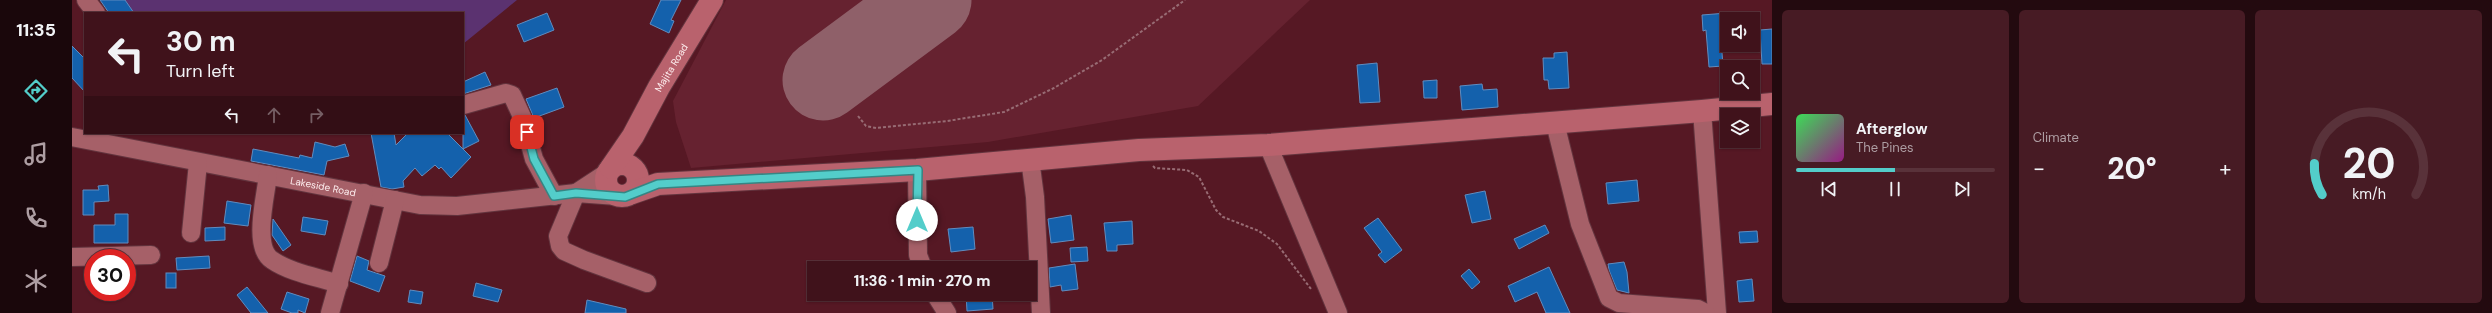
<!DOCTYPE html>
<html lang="en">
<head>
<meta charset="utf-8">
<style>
	:root { --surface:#40121b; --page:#471b24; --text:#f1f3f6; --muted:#ae9ea3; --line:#59323a; --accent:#53cdca }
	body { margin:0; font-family:"DM Sans",sans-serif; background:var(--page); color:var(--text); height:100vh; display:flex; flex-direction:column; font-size:15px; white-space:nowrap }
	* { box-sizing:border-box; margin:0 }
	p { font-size:13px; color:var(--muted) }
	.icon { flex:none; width:22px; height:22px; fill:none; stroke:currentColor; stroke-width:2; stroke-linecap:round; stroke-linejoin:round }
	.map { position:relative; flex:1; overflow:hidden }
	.sheet { display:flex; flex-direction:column; gap:10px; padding:10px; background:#230a0f; width:720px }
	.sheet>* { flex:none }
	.guide { position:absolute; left:12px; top:12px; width:380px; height:122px; border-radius:0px; box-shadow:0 1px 3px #0004,0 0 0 1px var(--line); background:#40121b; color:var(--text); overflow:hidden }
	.fabs { position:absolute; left:1648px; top:12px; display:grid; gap:8px }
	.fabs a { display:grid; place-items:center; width:40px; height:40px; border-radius:0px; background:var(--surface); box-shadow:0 1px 3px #0004,0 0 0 1px var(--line); font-size:20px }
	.speed { position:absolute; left:12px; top:249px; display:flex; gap:8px; font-size:20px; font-weight:700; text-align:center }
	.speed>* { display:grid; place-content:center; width:52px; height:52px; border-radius:50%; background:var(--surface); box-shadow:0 1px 3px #0004,0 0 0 1px var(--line); line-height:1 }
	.speed .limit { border:6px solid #d22; background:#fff; color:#111 }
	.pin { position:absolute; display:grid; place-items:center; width:34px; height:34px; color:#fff; margin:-17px; border-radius:8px; box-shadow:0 2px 6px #0006 }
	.me { position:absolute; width:44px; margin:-22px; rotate:0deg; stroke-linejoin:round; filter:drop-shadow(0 0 3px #0008) }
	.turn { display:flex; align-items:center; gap:14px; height:84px; padding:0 16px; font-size:18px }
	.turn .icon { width:52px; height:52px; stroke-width:2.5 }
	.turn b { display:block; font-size:28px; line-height:34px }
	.lanes { display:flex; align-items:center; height:38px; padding:0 16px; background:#0003; justify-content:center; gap:20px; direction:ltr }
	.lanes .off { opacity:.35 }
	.big { font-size:30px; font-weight:800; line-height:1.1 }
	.sheet .tile { flex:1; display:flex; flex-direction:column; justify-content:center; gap:6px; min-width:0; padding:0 14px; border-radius:6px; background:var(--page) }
	.sheet .dial { align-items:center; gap:0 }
	.dial svg { height:104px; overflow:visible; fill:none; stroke:var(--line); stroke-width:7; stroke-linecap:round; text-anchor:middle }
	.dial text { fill:var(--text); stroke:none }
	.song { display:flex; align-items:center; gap:12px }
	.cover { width:48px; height:48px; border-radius:6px; background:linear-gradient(135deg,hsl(130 70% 55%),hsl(310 70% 35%)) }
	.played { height:4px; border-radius:2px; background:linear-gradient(90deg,var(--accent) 50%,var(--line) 50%) }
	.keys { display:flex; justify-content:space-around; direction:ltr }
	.heat { display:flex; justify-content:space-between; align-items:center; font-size:22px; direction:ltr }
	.sheet .tiles { flex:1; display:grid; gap:10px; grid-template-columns:repeat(3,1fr) }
	.trip { position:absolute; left:735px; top:261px; width:230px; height:40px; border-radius:0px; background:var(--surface); box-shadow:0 1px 3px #0004,0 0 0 1px var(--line); font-weight:800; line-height:40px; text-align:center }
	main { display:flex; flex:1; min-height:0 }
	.tab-bar { display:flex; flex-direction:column; width:72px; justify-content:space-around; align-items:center; background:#1a070b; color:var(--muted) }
	.tab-bar .icon { width:28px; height:28px }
	.tab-bar .on { color:var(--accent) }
	.tab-bar b { font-size:18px; color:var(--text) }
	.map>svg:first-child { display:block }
	.built { fill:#662230 }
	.green { fill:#5b3270 }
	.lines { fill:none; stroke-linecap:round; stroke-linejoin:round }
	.runway { stroke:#8f6069; stroke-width:81 }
	.building { fill:#1461ac; stroke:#608cbf }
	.minor-casing { stroke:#63343e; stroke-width:20 }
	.major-casing { stroke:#63343e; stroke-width:24 }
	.path { stroke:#986c74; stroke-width:2; stroke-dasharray:3 2; stroke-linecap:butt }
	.minor { stroke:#a66068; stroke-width:18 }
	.major { stroke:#b9626d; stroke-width:22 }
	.route-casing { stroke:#368583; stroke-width:10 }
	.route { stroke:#53cdca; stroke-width:7 }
	.labels { text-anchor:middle; stroke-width:4; stroke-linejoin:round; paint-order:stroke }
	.street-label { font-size:10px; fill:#fdeced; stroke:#4a0d1a }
</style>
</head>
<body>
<main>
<nav class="tab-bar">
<b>11:35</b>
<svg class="icon on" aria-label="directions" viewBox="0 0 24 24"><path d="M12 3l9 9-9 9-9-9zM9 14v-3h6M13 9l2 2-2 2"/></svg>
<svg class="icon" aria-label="music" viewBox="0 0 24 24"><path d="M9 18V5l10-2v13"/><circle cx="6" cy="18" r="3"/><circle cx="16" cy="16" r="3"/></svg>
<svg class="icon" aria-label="phone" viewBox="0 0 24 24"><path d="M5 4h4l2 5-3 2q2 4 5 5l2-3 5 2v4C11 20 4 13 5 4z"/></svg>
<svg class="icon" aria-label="climate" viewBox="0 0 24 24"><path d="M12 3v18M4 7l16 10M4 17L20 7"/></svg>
</nav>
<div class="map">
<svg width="1700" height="313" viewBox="0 0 1700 313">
	<rect width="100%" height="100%" fill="#561824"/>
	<path class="built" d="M654,0H1238L1126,106L916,142L619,168L604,122L601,101Z"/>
	<path class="green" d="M46,0H445L391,44V13H56Z"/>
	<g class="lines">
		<path class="runway" d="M751,80L859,0"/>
	</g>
	<g class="building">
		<path d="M28,0H53L62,13H37Z"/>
		<path d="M589,0H609L599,20L602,21L597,33L578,24Z"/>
		<path d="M475,13L482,30L452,42L445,25Z"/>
		<path d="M1655,13V26H1648L1651,66L1637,67L1634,30L1631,31L1630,15Z"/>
		<path d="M1700,29V64H1690L1688,30Z"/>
		<path d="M0,46L13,59V92L0,78Z"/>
		<path d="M1495,52L1497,88L1477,89L1476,80H1472L1471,58H1482V53Z"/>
		<path d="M1305,63L1308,102L1288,103L1285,65Z"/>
		<path d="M413,72L419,85L391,94V82Z"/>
		<path d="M1365,80V98H1352L1351,81Z"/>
		<path d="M1410,84L1411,90L1425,89L1426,107L1390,110L1388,86Z"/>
		<path d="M485,88L492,107L462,118L454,99Z"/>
		<path d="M391,115H393L407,141L391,149L399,157L379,178L369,167L367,169L363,165L350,176L343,168L331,181L332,187L320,189L309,187L299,133H322L324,145L336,133H375L391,149Z"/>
		<path d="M243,142L263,147L273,144L277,156L255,161L252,175L179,161L181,149L227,158L228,155L240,158Z"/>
		<path d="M1565,180L1567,201L1536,204L1534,183Z"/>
		<path d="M36,185L37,201L22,202V215H11V190H27L26,186Z"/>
		<path d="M1413,191L1419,219L1400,223L1393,195Z"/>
		<path d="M155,201L179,205L176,226L152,223Z"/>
		<path d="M43,214H56V243H22V225H43Z"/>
		<path d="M999,215L1002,240L979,243L976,219Z"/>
		<path d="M231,217L256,221L253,235L229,231Z"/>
		<path d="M1306,218L1330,250L1313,263L1306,255L1310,252L1292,228Z"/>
		<path d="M201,219L219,245L211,251L200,235Z"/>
		<path d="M1060,221L1061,244L1045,245V251H1035L1032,223Z"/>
		<path d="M1473,225L1477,233L1447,249L1442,239Z"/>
		<path d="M153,227V240L133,241V228Z"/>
		<path d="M901,227L903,249L879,252L876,229Z"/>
		<path d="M1685,231L1686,242L1668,243L1667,232Z"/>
		<path d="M1015,247L1016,261L999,262L998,248Z"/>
		<path d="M137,256L138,268L105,270L104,258Z"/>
		<path d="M285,256L297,261L295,270L313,276L307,292L278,281Z"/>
		<path d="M1552,262L1555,272L1557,293L1545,290L1537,270L1536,264Z"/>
		<path d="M1003,264L1006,289L990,291L989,285L978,287L977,268Z"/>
		<path d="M1477,267L1498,313H1474L1465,292L1443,302L1436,286Z"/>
		<path d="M1397,269L1408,282L1400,289L1389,276Z"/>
		<rect x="94" y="273" width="10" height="15"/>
		<path d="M1680,279L1682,301L1667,302L1665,281Z"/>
		<path d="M404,283L430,290L426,302L401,296Z"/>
		<path d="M175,287L196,313H179L165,295Z"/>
		<path d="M338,290L351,292L349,304L336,302Z"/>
		<path d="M215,292L237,299L233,313L226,310V313H220L209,309Z"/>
		<path d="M894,294H920L921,309L895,311Z"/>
		<path d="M515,300L554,309V313H513Z"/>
	</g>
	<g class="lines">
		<g class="minor-casing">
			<g id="minor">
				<path d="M14,0L24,13"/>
				<path d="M391,105L434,93L440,95L451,119L462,159L482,196"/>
				<path d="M1630,111L1645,313"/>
				<path d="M1483,123L1508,224L1537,298L1547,303L1626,309L1634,313"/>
				<path id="s1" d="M0,137L348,205L385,206L504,193L545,196"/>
				<path d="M1196,145L1266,313"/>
				<path d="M958,159L963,197L969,313"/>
				<path d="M845,170L846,255L851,268"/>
				<path d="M536,172L504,193L486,236L488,246L492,251L512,260L575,283"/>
				<path d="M196,175C194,195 180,247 200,260C219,273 246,277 267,284"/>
				<path d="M119,233L126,163"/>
				<path d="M0,257L79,255"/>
				<path d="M307,263L323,200"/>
				<path d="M863,294L875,313"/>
				<path d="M258,313L292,193"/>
			</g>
		</g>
		<g class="major-casing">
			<g id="major">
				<circle cx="550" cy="180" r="16"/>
				<path id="s2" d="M539,168L561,136L587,87L640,0"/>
				<path d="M560,193L586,184L845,170L1067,150L1196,145L1630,111L1700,104"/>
			</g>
		</g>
		<g class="path">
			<path d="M786,116L794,126L804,128L875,121L932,112L982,88L1030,60L1113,0"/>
			<path d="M1081,166L1083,168L1115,170L1127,177L1144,210L1151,217L1187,231L1205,244L1239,289"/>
		</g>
		<use href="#minor" class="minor"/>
		<use href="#major" class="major"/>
	</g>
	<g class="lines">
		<g class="route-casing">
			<path id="route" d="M455,132L462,159L482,196L504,193L553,197L586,184L846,170L845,220"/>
		</g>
		<use href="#route" class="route"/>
	</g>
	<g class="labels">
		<g class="street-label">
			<text dy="4" stroke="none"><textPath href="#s2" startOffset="117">Majita Road</textPath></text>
			<text dy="4" stroke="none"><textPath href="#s1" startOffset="256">Lakeside Road</textPath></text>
		</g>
	</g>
</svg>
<div class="fabs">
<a><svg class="icon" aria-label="sound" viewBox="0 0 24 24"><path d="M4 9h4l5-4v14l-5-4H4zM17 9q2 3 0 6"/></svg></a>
<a><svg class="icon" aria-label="search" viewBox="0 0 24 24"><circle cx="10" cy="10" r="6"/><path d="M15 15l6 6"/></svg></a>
<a><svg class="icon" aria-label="layers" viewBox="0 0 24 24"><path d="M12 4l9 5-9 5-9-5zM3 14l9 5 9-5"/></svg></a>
</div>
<div class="speed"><div class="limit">30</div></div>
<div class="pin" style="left:455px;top:132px;background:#d93025"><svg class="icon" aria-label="arrive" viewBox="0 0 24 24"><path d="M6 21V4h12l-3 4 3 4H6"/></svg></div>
<svg class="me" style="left:845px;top:220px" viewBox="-20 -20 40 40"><circle r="19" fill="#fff"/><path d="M0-13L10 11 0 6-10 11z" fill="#53cdca"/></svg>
<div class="trip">11:36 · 1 min · 270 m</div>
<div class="guide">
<div class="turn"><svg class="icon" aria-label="left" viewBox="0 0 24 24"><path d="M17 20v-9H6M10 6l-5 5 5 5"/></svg><div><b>30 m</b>Turn left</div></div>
<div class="lanes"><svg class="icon" aria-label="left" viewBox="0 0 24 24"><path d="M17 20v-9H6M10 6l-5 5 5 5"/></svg><svg class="icon off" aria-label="ahead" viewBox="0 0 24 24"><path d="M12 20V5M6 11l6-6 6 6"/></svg><svg class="icon off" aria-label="right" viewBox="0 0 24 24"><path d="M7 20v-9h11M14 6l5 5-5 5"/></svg></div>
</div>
</div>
<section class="sheet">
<div class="tiles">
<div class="tile">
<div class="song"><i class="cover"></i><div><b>Afterglow</b><p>The Pines</p></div></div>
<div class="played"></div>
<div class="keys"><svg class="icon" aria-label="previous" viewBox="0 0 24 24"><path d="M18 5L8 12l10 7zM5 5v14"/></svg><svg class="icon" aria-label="pause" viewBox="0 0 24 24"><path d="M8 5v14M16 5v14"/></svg><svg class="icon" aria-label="next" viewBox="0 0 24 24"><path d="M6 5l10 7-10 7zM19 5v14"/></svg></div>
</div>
<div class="tile"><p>Climate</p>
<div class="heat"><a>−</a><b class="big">20°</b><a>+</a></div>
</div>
<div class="tile dial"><svg viewBox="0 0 100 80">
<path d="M14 69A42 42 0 1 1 86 69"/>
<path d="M14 69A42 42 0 0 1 8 45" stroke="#53cdca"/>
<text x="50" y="56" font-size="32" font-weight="700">20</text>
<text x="50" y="72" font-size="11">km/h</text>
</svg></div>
</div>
</section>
</main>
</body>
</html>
